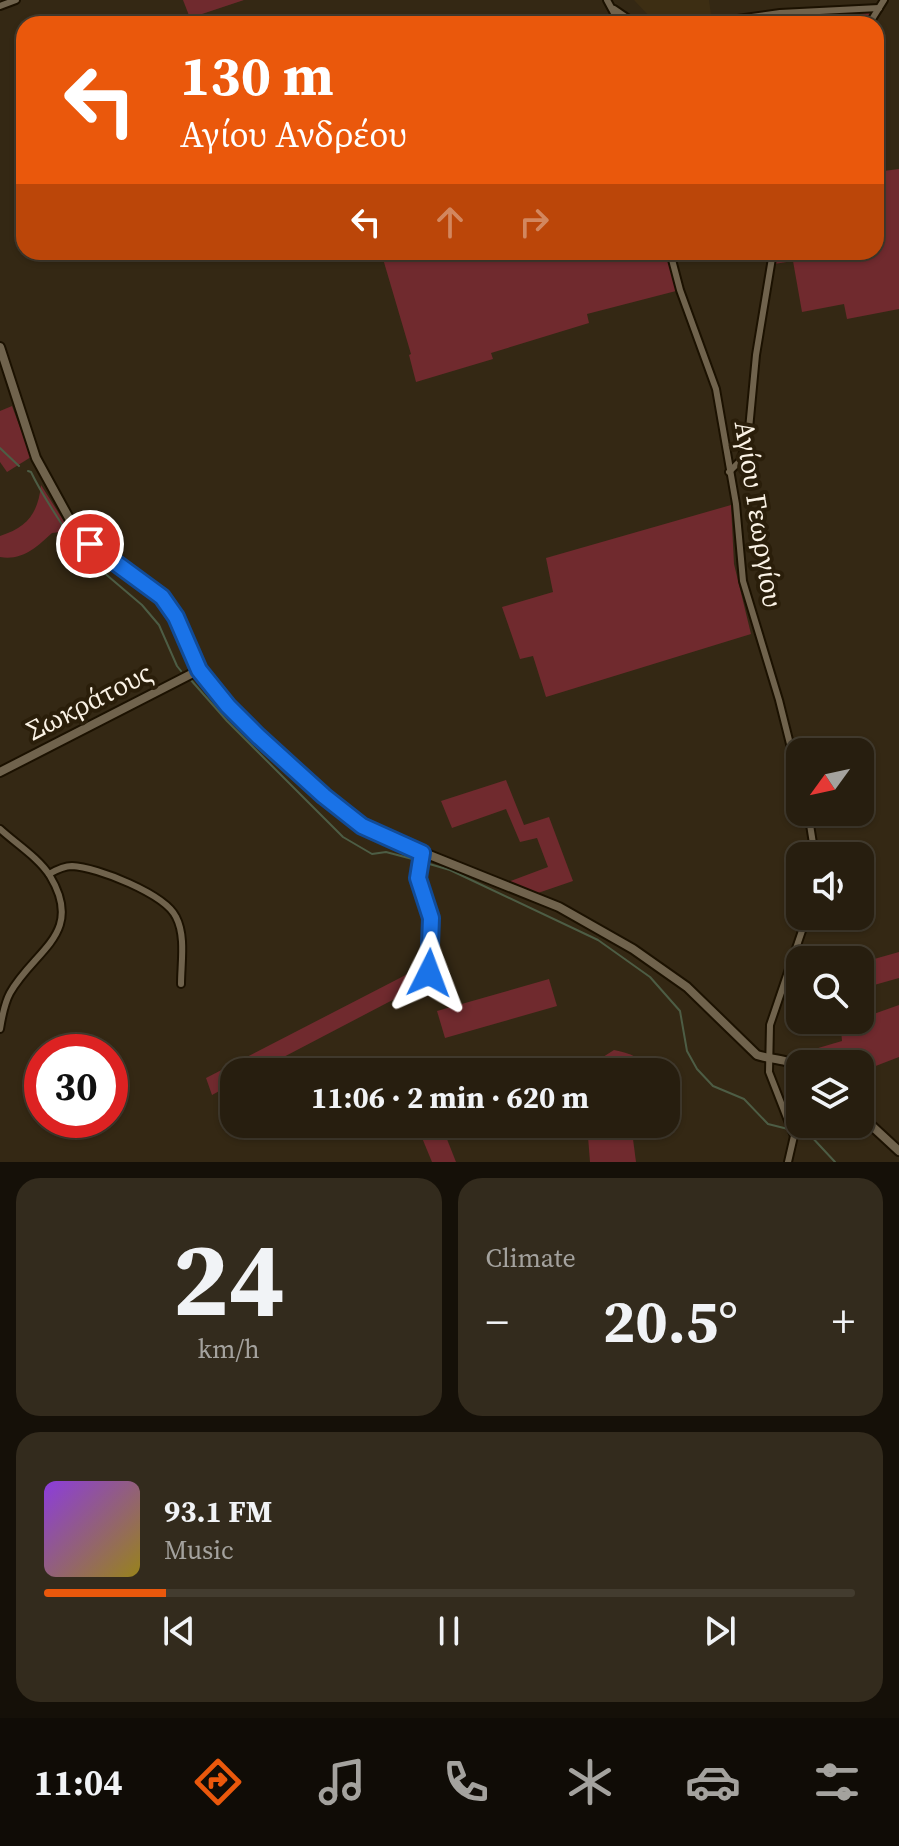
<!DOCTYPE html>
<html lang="en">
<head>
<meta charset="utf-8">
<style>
	:root { --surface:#271e0f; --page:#332b1d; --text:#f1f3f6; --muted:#a4a29e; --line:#433c2f; --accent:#ea580c }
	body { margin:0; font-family:"Source Serif 4",serif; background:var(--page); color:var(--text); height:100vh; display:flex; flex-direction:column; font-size:30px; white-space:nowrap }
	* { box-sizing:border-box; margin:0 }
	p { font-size:26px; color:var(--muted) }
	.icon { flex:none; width:44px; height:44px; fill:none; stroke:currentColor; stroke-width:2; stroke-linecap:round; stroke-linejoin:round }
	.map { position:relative; height:1162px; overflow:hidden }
	.panel { display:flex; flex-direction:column; gap:16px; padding:16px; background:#151008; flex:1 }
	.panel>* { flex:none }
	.hud { position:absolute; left:16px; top:16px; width:868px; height:244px; border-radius:24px; box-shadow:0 2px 6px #0004,0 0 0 2px var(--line); background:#ea580c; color:#fff; overflow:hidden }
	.needle { width:52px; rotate:237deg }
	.buttons { position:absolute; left:786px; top:738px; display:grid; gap:16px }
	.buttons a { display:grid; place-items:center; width:88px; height:88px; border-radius:16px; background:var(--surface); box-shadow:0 2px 6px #0004,0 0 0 2px var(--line); font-size:40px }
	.speed { position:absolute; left:24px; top:1034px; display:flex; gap:16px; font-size:40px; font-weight:700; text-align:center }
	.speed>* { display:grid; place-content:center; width:104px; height:104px; border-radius:50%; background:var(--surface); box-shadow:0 2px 6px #0004,0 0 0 2px var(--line); line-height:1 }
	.speed .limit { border:12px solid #d22; background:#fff; color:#111 }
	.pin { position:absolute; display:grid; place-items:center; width:68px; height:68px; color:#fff; margin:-34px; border:4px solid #fff; border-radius:50%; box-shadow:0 2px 8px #0007 }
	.me { position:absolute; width:88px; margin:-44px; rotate:3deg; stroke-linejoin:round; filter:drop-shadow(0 0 6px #0008) }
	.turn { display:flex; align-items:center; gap:28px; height:168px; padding:0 32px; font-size:36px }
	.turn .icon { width:104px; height:104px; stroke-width:2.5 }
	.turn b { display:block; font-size:56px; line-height:68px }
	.lanes { display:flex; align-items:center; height:76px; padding:0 32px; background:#0003; justify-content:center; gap:40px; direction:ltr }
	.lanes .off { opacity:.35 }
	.big { font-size:60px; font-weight:700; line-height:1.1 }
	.panel .card { flex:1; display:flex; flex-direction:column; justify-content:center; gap:12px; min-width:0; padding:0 28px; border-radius:24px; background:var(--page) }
	.panel .dial { align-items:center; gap:0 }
	.dial b { font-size:104px; line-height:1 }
	.song { display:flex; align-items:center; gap:24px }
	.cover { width:96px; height:96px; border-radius:12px; background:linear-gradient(135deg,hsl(270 70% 55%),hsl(50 70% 35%)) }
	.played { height:8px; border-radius:4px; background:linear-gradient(90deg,var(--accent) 15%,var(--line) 15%) }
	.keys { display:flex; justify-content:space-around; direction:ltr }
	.heat { display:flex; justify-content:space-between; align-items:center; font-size:44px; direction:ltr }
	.panel .tiles { flex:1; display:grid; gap:16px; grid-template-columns:1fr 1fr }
	.card:last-child { grid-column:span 2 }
	.trip { position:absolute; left:220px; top:1058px; width:460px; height:80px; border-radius:24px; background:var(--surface); box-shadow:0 2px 6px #0004,0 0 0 2px var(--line); font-weight:700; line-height:80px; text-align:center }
	.tab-bar { display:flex; height:128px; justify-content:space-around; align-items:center; background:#100c06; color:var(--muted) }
	.tab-bar .icon { width:56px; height:56px }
	.tab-bar .active { color:var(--accent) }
	.tab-bar b { font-size:36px; color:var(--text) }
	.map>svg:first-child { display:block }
	.built { fill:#3d2e13 }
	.green { fill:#702a2e }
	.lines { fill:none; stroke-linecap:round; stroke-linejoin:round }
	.stream { stroke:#4d5d45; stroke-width:2 }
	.minor-casing { stroke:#1b1100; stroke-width:10 }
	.tertiary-casing { stroke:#1b1100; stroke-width:12 }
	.minor { stroke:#70634d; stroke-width:6 }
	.tertiary { stroke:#70634d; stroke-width:8 }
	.route-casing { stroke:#114b97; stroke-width:20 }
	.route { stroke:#1a73e8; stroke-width:14 }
	.labels { text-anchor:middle; stroke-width:8; stroke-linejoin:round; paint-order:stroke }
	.street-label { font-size:28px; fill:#fbf3e6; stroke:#2a1e0a }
</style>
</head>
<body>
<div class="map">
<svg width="899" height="1162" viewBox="0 0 899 1162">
	<rect width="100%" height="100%" fill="#342814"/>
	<path class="built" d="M634,0H709L711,15L650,17Z"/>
	<g class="green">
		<path d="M183,0H244L190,18Z"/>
		<path d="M875,11L865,24H730Z"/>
		<path d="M899,169V309L847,319L844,304L802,312L793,261L774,264L776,252H876V172Z"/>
		<path d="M381,252H666L676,291L587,314L589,323L491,353L493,359L416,382L409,355L411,354Z"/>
		<path d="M12,406L31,457L7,472L0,462V411Z"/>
		<path d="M41,485L70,531L52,533C37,547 22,561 0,557V536C28,527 38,513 41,485Z"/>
		<path d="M731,505L734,564L751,634L546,697L533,656L520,659L502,607L553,592L546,558Z"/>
		<path d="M506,780L524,825L549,817L573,881L535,894L505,883L548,867L537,838L520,842L506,809L452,828L441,801Z"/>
		<path d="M899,952V978L860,989V963Z"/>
		<path d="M427,964V982L255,1072H234V1083L212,1095L206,1078Z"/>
		<path d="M549,979L557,1006L445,1038L437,1011Z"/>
		<path d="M899,1005V1057L860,1072V1064H812L808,1051L842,1041L841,1030L870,1023L868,1016Z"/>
		<path d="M614,1050C629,1053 644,1058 652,1072H581V1067L592,1064Z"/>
		<path d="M420,1124H441L456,1162H432L420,1133Z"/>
		<path d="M587,1124H631L636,1162H590Z"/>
	</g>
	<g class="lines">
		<g class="stream">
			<path d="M0,448L19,466"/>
			<path d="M28,471L31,472C48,508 74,537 88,572L102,571L142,605L159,625L177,666L181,671"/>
			<path d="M190,679L227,721L343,837L372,854L386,852L416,860"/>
			<path d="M426,863L450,870L598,940L650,977L680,1011L687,1051L697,1069L713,1086L744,1099L768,1124L788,1129"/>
			<path d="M799,1131L809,1134L835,1162"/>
		</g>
		<g class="minor-casing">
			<g id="minor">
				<path d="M607,0L620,24"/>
				<path d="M0,6L16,0"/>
				<path d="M614,9L633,22L656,24"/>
				<path d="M664,24L723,21L780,13L879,8"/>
				<path d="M869,24L884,0"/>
				<path d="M670,252L680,290L716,389L736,504L743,581L779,700L800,784"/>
				<path d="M729,472L741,460L749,429L756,355L773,252"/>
				<path d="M808,812L815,856"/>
				<path d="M0,829C15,843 39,858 50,876C85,934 34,950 10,993C4,1004 2,1017 0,1029"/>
				<path d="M422,853L418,878L431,918L429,973"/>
				<path d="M49,874C56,870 64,866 72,866C97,867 165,894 176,917C186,936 181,963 181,984"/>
				<path d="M788,1162L794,1136L769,1072L770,1025L807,916"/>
			</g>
		</g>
		<g class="tertiary-casing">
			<g id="tertiary">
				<path d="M0,347L36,458L75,529L90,544L162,597L176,617L199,670L228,706L258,736L324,796L367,830L559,907L633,949L687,987L757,1055C772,1060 786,1058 800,1068"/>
				<path d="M0,772L199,670"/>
				<path d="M860,1115L899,1151"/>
			</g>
		</g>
		<use href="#minor" class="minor"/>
		<use href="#tertiary" class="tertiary"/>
	</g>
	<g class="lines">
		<g class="route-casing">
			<path id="route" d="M90,544L162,597L176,617L199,670L228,706L258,736L324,796L362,826L422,853L418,878L431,918L429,973"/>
		</g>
		<use href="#route" class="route"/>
	</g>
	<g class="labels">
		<g class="street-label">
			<text transform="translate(759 514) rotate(81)" y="10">Αγίου Γεωργίου</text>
			<text transform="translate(89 701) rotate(-27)" y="10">Σωκράτους</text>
		</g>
	</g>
</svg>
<div class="buttons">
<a><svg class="needle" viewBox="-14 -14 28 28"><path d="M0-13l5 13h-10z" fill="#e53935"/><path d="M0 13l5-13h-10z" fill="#a4a29e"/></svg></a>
<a><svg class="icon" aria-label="sound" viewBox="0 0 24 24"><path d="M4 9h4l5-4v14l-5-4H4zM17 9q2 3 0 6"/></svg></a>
<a><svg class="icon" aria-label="search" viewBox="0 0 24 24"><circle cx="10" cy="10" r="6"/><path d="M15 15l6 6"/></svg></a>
<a><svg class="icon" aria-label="layers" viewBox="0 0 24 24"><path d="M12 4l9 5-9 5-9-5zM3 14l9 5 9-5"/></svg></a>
</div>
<div class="speed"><div class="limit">30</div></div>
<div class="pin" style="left:90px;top:544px;background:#d93025"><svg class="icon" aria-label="arrive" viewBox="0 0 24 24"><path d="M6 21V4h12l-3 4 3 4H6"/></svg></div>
<svg class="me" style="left:429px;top:973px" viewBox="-20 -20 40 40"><path d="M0-17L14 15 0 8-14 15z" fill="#1a73e8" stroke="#fff" stroke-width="4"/></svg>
<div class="trip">11:06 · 2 min · 620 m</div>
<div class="hud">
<div class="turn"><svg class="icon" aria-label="left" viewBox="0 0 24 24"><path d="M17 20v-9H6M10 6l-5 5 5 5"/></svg><div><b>130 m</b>Αγίου Ανδρέου</div></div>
<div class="lanes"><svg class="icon" aria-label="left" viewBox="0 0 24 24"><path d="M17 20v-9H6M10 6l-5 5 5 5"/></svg><svg class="icon off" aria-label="ahead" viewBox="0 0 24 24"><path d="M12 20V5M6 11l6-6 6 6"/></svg><svg class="icon off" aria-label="right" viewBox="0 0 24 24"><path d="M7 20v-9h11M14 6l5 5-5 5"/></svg></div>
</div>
</div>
<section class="panel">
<div class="tiles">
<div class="card dial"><b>24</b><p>km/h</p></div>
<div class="card"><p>Climate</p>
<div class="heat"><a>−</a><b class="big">20.5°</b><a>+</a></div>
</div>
<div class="card">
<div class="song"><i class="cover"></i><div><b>93.1 FM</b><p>Music</p></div></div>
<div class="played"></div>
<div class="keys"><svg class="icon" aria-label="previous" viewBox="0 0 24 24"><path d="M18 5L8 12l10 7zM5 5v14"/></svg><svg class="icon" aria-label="pause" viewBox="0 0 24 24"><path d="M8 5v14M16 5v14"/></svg><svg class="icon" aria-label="next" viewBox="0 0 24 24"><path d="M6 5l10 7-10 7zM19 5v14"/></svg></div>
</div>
</div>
</section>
<nav class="tab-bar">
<b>11:04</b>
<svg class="icon active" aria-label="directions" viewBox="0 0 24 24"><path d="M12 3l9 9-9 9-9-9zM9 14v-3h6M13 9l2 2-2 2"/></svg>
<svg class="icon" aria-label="music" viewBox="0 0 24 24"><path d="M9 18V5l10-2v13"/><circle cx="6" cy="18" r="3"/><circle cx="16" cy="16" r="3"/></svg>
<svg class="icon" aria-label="phone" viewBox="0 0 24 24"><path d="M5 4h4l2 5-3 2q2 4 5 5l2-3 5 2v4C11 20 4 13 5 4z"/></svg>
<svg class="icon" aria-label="climate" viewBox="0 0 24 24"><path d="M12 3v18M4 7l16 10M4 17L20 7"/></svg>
<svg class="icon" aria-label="car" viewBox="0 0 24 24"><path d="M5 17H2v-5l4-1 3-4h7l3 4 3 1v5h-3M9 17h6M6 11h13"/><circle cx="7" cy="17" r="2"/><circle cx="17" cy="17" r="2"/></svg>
<svg class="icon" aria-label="filters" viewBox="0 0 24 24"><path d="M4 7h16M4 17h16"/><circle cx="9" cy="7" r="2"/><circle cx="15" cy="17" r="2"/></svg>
</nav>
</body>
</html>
